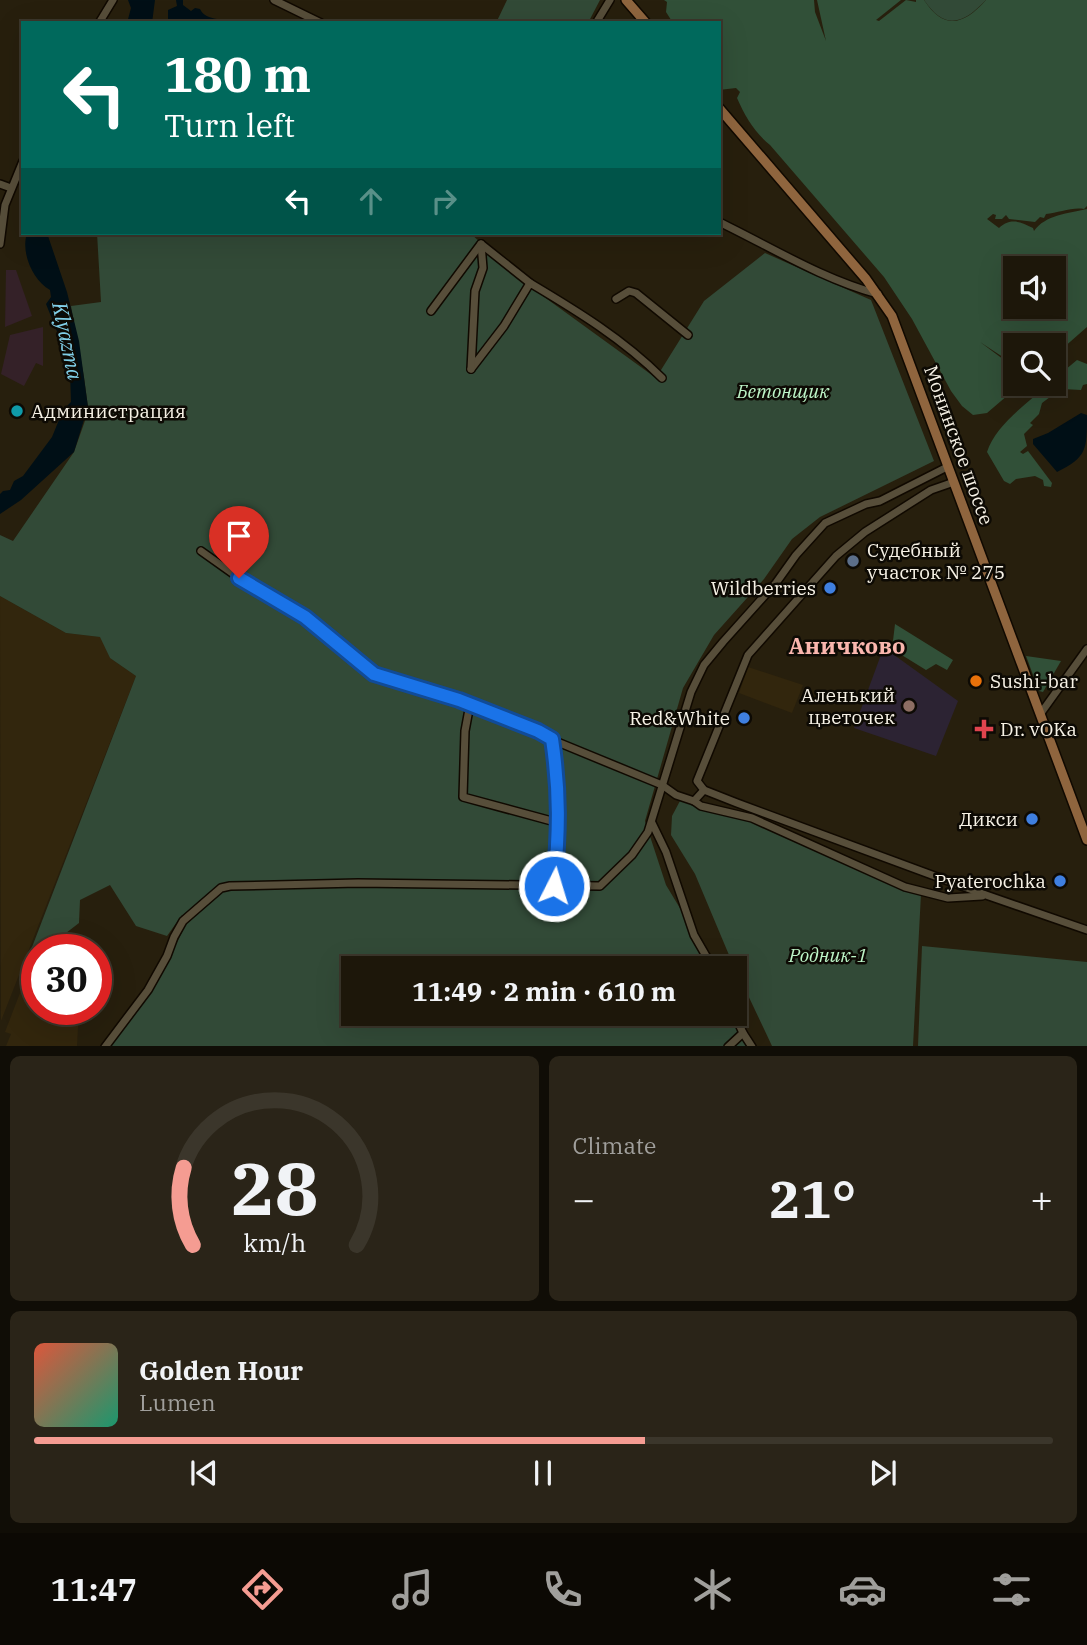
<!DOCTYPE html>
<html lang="en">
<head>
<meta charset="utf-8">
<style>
	:root { --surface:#1d170a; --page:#2a2418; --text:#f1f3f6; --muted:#a09f9c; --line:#3b362b; --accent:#f59c92 }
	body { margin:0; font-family:"IBM Plex Serif",serif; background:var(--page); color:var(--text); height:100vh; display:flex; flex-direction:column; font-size:26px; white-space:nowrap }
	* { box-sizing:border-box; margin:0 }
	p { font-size:23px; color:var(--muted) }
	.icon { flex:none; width:38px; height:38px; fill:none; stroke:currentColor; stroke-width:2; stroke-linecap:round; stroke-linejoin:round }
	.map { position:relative; height:1046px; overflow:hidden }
	.drawer { display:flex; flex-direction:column; gap:10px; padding:10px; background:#100d06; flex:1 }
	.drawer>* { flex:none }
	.hud { position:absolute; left:21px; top:21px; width:700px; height:214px; border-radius:0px; box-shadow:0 7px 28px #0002,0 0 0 2px var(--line); background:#00695c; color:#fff; overflow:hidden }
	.buttons { position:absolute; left:1003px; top:256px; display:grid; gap:14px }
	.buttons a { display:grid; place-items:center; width:63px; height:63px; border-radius:0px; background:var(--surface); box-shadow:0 7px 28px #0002,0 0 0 2px var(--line); font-size:35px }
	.speed { position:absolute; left:21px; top:934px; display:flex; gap:14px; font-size:35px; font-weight:700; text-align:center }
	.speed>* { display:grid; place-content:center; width:91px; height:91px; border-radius:50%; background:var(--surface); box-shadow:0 7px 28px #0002,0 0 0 2px var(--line); line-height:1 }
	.speed .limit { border:10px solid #d22; background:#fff; color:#111 }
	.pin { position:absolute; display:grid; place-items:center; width:60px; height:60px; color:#fff; margin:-72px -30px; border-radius:50% 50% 50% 0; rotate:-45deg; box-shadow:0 0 7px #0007 }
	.pin .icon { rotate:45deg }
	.me { position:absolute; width:77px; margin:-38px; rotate:5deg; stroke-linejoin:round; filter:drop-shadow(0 0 5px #0008) }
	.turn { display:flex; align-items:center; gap:24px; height:147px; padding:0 28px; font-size:32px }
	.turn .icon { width:91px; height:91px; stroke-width:2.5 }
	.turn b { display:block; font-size:49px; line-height:60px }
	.lanes { display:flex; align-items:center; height:66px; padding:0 28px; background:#0003; justify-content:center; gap:35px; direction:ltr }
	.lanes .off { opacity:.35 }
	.big { font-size:52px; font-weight:800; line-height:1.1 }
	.drawer .widget { flex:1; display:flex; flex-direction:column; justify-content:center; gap:10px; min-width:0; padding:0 24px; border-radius:10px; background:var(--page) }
	.drawer .dial { align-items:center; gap:0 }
	.dial svg { height:182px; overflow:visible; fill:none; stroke:var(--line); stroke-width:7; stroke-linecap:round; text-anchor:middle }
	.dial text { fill:var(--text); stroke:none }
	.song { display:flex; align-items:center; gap:21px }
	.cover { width:84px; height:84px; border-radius:10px; background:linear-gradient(135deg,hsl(10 70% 55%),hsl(160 70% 35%)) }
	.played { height:7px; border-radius:4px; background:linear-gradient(90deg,var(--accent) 60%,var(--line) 60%) }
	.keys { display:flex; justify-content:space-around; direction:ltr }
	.heat { display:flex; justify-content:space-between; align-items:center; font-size:38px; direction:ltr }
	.drawer .tiles { flex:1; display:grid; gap:10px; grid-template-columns:1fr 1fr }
	.widget:last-child { grid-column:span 2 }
	.trip { position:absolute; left:341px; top:956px; width:406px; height:70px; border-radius:0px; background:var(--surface); box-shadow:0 7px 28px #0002,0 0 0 2px var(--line); font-weight:800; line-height:70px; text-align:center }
	.tabs { display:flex; height:112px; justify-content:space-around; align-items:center; background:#0c0904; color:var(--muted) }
	.tabs .icon { width:49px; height:49px }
	.tabs .current { color:var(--accent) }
	.tabs b { font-size:32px; color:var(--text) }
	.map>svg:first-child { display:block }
	.commercial { fill:#342128 }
	.built { fill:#32260d }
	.education { fill:#2c2333 }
	.green { fill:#324a37 }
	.forest { fill:#315038; fill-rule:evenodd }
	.water { fill:#000f16 }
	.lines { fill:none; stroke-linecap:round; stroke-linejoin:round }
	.minor-casing { stroke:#100900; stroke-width:10 }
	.major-casing { stroke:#100900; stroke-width:12 }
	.minor { stroke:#574e3a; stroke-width:7 }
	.major { stroke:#8f653e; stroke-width:9 }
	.route-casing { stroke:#114b97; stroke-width:18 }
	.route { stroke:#1a73e8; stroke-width:12 }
	.culture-dot { fill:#0f9aa8; stroke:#0d0a04; stroke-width:2.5 }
	.service-dot { fill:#5c6f8a; stroke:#0d0a04; stroke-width:2.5 }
	.shop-dot { fill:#3f7fe0; stroke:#0d0a04; stroke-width:2.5 }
	.food-dot { fill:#e8710a; stroke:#0d0a04; stroke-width:2.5 }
	.education-dot { fill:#8d6e63; stroke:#0d0a04; stroke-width:2.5 }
	.health-dot { fill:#e0444e; stroke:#0d0a04; stroke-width:2.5 }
	.labels { text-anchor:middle; stroke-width:5; stroke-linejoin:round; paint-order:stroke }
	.park-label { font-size:19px; font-style:italic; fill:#bdf5c7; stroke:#0d0a04 }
	.poi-label { font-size:19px; fill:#f7f2e6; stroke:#0d0a04; text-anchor:end }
	.street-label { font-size:19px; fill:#f7f2e6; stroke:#0d0a04 }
	.water-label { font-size:21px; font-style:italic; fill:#81cfe8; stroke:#0d0a04 }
	.quarter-label { font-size:23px; font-weight:bold; fill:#fab6ae; stroke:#0d0a04 }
</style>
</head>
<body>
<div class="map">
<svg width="1087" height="1047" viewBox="0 0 1087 1047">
	<rect width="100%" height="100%" fill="#271f0d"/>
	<g class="commercial">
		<path d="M6,270H16L32,316L5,327Z"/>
		<path d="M43,327V366L36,363L24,386L1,374L10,335Z"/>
	</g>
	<g class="built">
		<path d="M0,596L66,633L101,637L110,658L136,676L1,1021Z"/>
		<path d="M748,667L803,685L792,713L739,693Z"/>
		<path d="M33,959L37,961V1010H79L77,1046H6L11,1034L5,1032Z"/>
	</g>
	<path class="education" d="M882,652H890L958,701L936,756L854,728Z"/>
	<g class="green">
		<path d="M507,0H600L588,23H496Z"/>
		<path d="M924,0H986C963,24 945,31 924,0Z"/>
		<path d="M97,233H470L525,283L656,378L704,301L765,253L871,300L934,461L820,517L792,539L764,579L714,635L683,688L645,821L666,885L716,968H354V1013H735V1007L750,1046H109L157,983L188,920L182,915L167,936L136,926L110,885L80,900L79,923L53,943L50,950H37V956L29,955L136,676L110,658L100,637L66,633L0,596V535L13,541L74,452L87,415L88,407L84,377L71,306L101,302Z"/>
		<path d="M681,799L766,822L868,875L921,894L913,1046H772L729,955L695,874L671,835L672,816Z"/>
		<path d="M922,946L1087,962V1046H918Z"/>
	</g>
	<g class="forest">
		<path d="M664,0H814L815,12L826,41L817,0H901L876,20L879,21L906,0L916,2V0H924C944,31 964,25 986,0H1087V206L1084,209C1072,207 1058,213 1046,214L1044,218L1040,217L1035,222L1009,219L1006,215L1002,219H995L996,215L993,214L987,219L999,228C1011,217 1021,222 1033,228L1034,231C1045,215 1069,213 1087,209V327L1054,356V345H1015V365L980,342L1015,368V383H1022L987,413L973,415L962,406L951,391L912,319L884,277L770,145C754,132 745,116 737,98L740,92L736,88L719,90V23H673L666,12L667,2ZM1015,268H1054V306H1015Z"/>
		<path d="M1077,360L1087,364V384L1083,385L1081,390L1063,389L1054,394L1042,403L1039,414L1030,423L1033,425L1024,434L1027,446L1020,452L1023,454L1028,451L1052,483L1051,487L1044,486L1043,480L1035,476L1016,479L1010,484L1004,481L987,452C996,424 1029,402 1050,383H1054V380L1060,374L1064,378L1065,370Z"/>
		<path d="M895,624L953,660L947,670L936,664L926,670L892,649Z"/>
		<path d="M1026,656L1061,661L1043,692L1039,691Z"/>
	</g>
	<g class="water">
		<path d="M128,0H155L152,23H127L131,8Z"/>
		<path d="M176,0H183V5L191,11L195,8L200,9C206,22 226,18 239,23H175L168,19V10L177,6Z"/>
		<path d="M23,223V233H47L67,292L79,341L88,407L74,452L21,500L0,514V494L3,491L10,490L14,481L23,476L52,437L63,410L71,402L70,372L58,334L46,304L51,297L50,290C34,281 22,256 26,237L22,236Z"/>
		<path d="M1081,413L1087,415C1087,450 1087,457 1057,472L1033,444V439L1048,433Z"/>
	</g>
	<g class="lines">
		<g class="minor-casing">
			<g id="minor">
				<path d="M274,0L321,23"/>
				<path d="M99,23L113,0"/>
				<path d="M596,23L610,0"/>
				<path d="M0,184L11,188"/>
				<path d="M719,222C771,247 822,279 878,294"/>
				<path d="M0,244L5,205L23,161"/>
				<path d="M481,244L530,283"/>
				<path d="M616,299L629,291L636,293L688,335"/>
				<path d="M431,311L480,245"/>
				<path d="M471,369L504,326L530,283C577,311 623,339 662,378"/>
				<path d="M471,369L475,291L483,268L481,244"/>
				<path d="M954,482L931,490L865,532L836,556L748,655L697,781L704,790L737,803L986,895L1087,930"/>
				<path d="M201,551L239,578L305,617L374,674L459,700L538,731L555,741L662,785L676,795L694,801L704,790"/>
				<path d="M470,704L465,731L463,797L559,823"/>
				<path d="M1041,713L1087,649"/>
				<path d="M552,739C560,792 558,833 554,886"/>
				<path d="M694,801L701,806L752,818L905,887L948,898L982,896"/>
				<path d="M652,823L666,852L694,935L713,968"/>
				<path d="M743,1033L752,1047"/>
				<path d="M105,1047L148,990L167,956L174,937L183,921L221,888L230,886L358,883L600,886L632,855L648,832L691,692L704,665L723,642L776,583L796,555L825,523L866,504L880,501L947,467"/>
				<path d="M728,1047L743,1033L734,1013"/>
			</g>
		</g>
		<g class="major-casing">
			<g id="major">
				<path d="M626,0L646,23"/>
				<path d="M719,108L866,279L892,316L1087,840"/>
			</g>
		</g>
		<use href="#minor" class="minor"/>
		<use href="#major" class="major"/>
	</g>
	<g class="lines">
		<g class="route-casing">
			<path id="route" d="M239,578L305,617L374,674L459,700L538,731L552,739C560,793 559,832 554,886"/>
		</g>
		<use href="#route" class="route"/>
	</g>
	<circle class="culture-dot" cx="17" cy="411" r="7"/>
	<circle class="service-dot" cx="853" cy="561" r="7"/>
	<g class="shop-dot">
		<circle cx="830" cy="588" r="7"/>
		<circle cx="744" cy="718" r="7"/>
		<circle cx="1032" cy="819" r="7"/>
		<circle cx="1060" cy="881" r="7"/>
	</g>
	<circle class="food-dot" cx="976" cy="681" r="7"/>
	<circle class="education-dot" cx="909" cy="706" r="7"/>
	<path class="health-dot" d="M980.5 718.5h7v7h7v7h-7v7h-7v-7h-7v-7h7z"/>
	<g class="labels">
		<g class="park-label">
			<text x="783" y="398">Бетонщик</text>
			<text x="828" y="962">Родник-1</text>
		</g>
		<g class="poi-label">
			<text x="31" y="418" text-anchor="start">Администрация</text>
			<text x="867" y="557" text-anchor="start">Судебный<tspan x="867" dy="22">участок № 275</tspan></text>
			<text x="816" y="595">Wildberries</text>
			<text x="990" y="688" text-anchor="start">Sushi-bar</text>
			<text x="895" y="702">Аленький<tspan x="895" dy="22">цветочек</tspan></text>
			<text x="730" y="725">Red&amp;White</text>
			<text x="1000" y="736" text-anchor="start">Dr. vOKa</text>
			<text x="1018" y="826">Дикси</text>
			<text x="1046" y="888">Pyaterochka</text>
		</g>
		<g class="street-label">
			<text transform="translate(959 445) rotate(70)" y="7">Монинское шоссе</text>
		</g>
		<g class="water-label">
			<text transform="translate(67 341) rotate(78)" y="7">Klyazma</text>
		</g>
		<g class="quarter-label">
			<text x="847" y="654">Аничково</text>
		</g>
	</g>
</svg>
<div class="buttons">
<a><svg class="icon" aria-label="sound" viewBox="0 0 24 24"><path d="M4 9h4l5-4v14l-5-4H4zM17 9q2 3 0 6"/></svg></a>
<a><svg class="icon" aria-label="search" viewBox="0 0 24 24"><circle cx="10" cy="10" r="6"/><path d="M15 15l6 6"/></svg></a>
</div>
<div class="speed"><div class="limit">30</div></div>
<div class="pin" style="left:239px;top:578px;background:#d93025"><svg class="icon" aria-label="arrive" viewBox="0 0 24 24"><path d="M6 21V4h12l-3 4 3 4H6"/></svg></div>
<svg class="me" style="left:554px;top:886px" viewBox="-20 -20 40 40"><circle r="17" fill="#1a73e8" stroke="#fff" stroke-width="3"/><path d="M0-11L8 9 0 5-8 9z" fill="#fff"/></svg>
<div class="trip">11:49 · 2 min · 610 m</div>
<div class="hud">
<div class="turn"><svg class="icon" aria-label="left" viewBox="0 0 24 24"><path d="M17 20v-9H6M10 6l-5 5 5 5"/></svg><div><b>180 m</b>Turn left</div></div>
<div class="lanes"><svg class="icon" aria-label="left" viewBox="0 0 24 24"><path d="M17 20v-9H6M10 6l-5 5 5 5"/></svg><svg class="icon off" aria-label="ahead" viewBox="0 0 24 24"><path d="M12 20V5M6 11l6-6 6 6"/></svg><svg class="icon off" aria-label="right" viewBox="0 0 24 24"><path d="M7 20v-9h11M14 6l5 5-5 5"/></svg></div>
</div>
</div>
<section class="drawer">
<div class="tiles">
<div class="widget dial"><svg viewBox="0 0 100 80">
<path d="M14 69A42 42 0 1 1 86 69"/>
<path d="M14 69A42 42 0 0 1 10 35" stroke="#f59c92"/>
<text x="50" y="56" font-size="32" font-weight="700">28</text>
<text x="50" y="72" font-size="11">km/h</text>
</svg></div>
<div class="widget"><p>Climate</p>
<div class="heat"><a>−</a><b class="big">21°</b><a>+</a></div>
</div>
<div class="widget">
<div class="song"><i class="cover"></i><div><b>Golden Hour</b><p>Lumen</p></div></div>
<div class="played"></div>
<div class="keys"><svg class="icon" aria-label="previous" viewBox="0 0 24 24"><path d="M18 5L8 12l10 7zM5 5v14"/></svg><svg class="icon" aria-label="pause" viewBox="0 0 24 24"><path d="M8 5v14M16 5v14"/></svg><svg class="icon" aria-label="next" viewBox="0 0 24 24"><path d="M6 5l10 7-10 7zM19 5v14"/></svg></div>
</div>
</div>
</section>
<nav class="tabs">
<b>11:47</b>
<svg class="icon current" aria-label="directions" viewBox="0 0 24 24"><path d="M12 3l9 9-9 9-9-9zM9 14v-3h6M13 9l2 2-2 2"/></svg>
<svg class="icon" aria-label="music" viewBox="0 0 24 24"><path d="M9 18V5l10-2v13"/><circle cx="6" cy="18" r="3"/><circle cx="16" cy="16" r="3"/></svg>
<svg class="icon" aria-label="phone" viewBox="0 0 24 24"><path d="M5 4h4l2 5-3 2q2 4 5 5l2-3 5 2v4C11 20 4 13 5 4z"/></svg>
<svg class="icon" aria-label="climate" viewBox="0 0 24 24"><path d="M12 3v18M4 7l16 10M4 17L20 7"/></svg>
<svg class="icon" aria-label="car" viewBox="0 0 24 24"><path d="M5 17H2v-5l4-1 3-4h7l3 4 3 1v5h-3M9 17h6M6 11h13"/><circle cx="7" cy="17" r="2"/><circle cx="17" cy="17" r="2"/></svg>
<svg class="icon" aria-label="filters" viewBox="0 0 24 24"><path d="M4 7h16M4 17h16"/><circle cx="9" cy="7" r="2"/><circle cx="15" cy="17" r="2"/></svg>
</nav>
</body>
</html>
